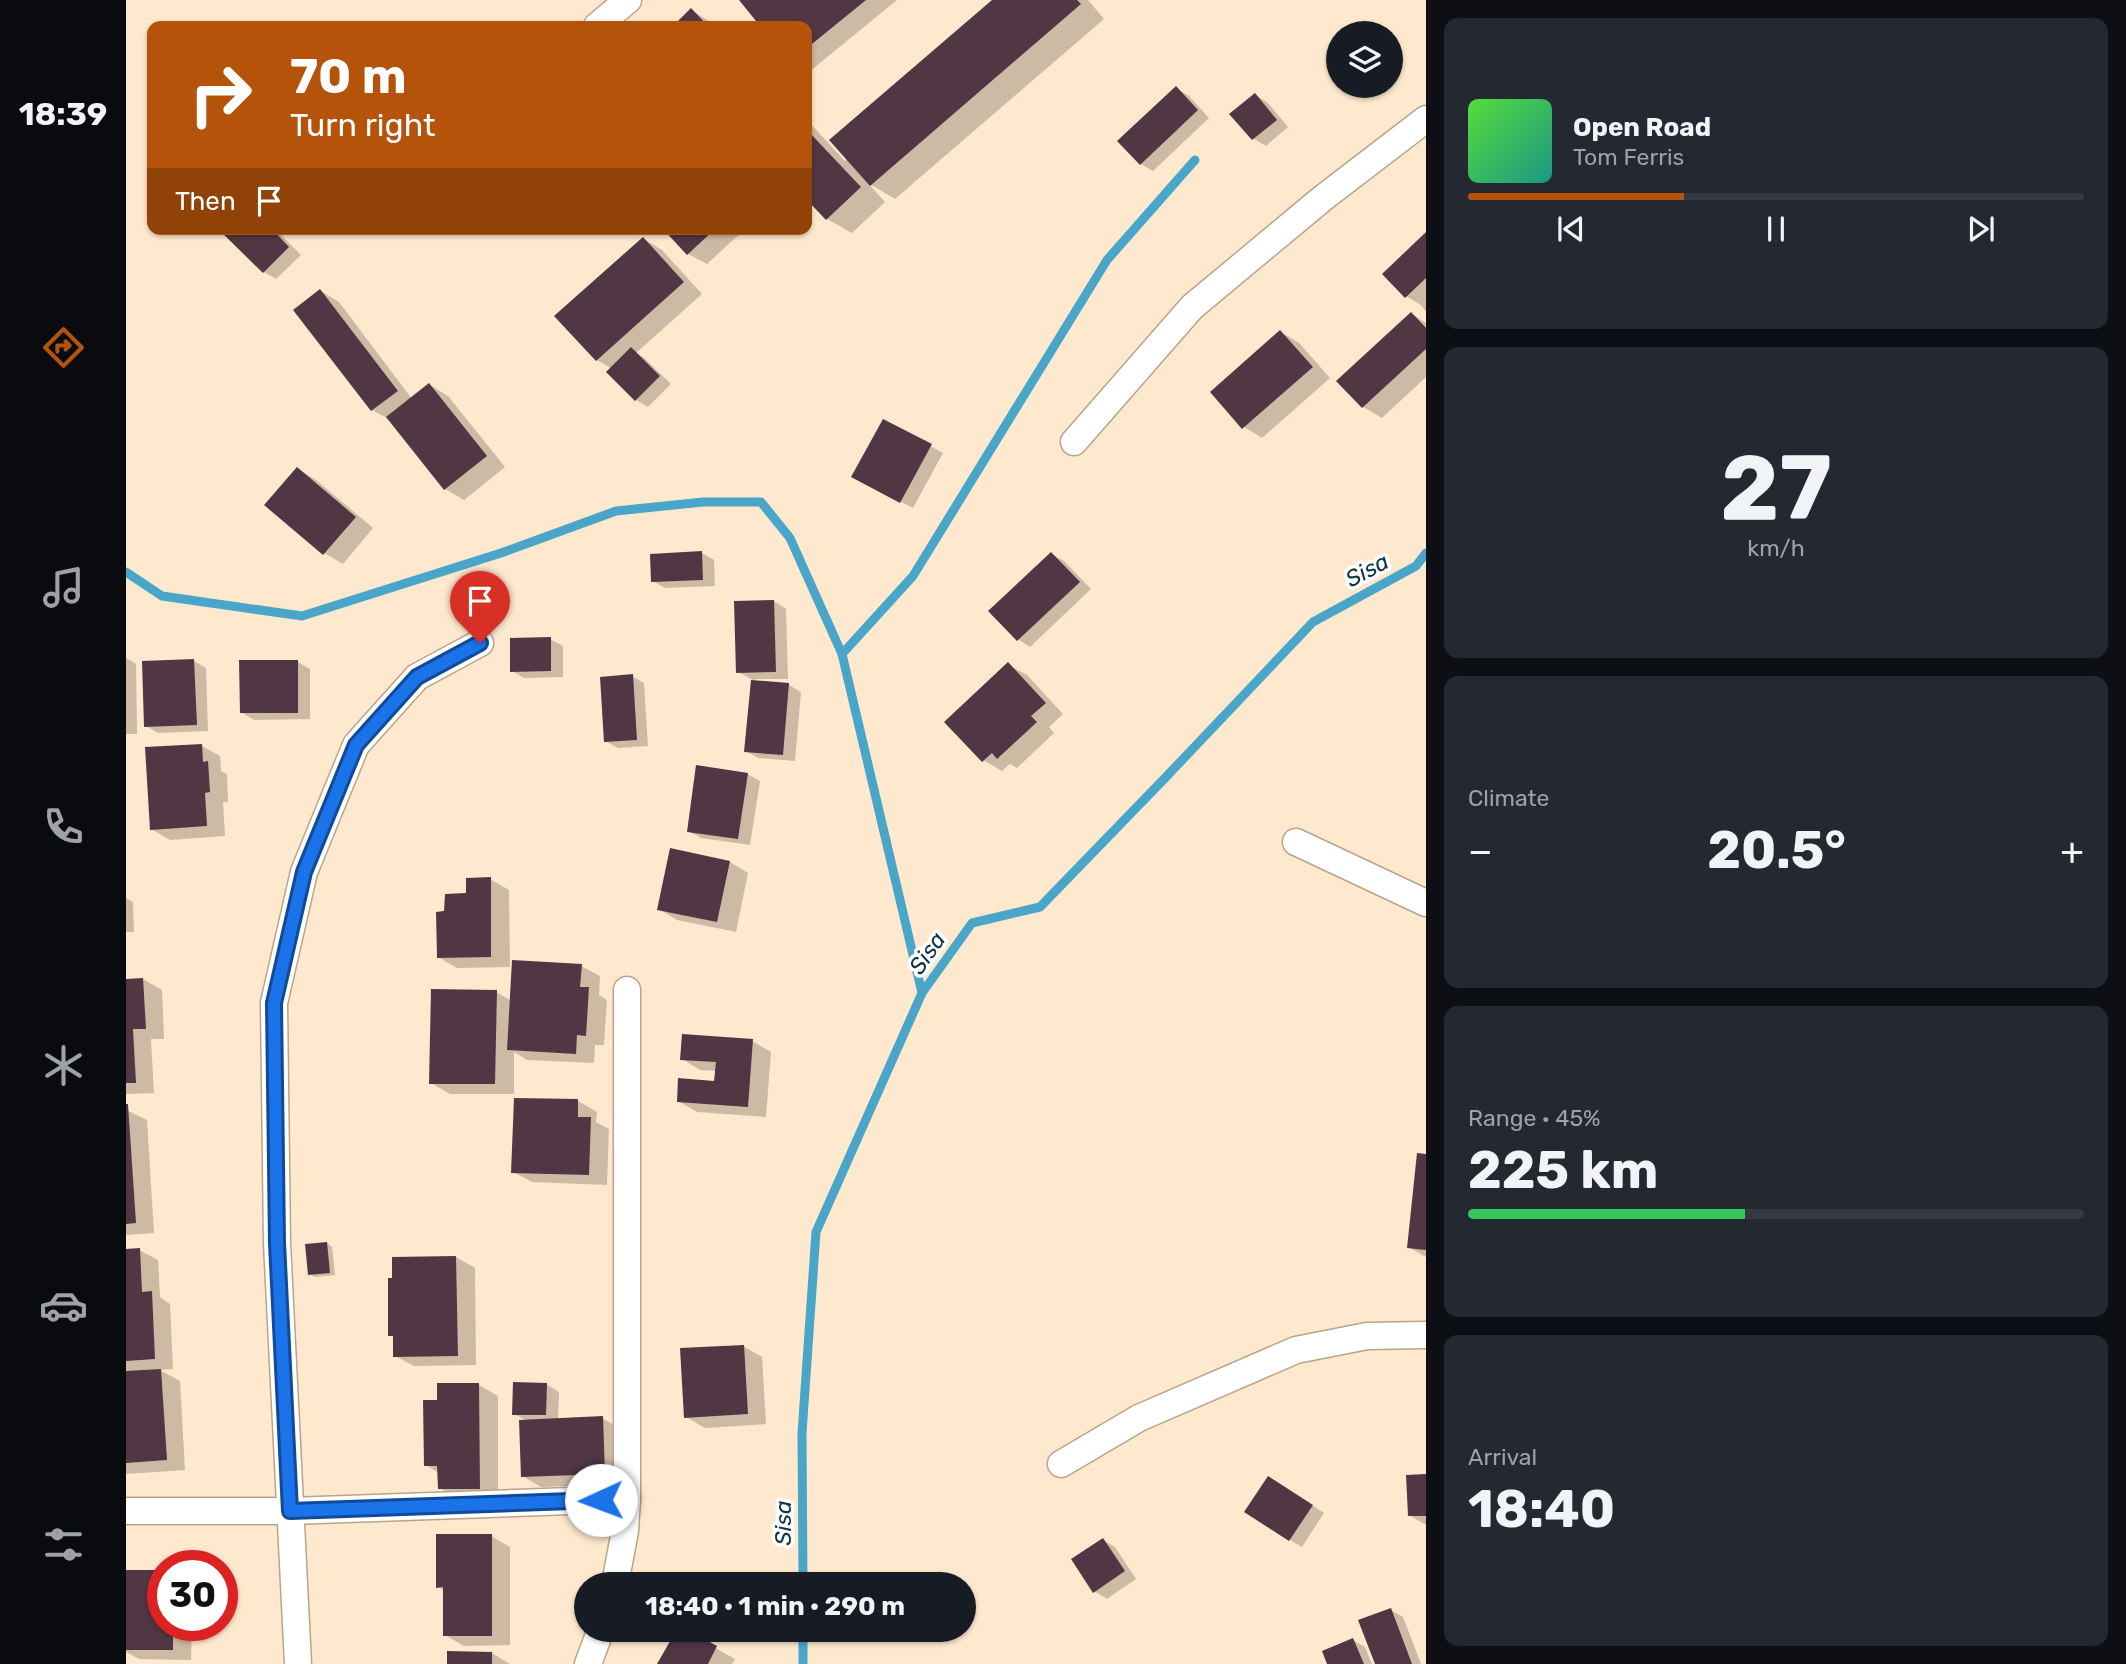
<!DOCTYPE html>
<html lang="en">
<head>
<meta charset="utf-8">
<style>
	:root { --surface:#171b24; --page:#242831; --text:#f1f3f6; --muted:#9ea1a6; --line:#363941; --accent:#b45309 }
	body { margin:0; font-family:Rubik,sans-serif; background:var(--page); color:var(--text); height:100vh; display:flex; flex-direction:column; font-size:26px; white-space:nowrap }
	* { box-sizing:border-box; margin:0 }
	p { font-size:23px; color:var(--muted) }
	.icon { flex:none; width:38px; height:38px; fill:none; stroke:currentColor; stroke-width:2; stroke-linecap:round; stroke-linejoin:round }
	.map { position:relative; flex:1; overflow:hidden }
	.details { display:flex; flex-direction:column; gap:18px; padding:18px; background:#0d0f14; width:700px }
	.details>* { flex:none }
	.banner { position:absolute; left:21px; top:21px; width:665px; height:214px; border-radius:14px; box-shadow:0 2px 5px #0004; background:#b45309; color:#fff; overflow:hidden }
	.fabs { position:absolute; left:1200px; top:21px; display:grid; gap:14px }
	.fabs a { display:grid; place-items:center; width:77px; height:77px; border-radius:50%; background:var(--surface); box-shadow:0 2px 5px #0004; font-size:35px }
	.speed { position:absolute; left:21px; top:1550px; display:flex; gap:14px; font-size:35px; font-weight:700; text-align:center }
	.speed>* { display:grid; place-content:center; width:91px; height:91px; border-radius:50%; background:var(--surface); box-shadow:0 2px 5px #0004; line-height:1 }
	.speed .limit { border:10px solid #d22; background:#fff; color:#111 }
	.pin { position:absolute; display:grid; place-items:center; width:60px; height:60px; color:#fff; margin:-72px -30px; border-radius:50% 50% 50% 0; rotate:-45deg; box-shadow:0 0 7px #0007 }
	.pin .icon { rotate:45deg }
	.me { position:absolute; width:77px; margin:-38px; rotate:268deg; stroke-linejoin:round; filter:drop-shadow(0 0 5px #0008) }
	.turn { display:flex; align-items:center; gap:24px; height:147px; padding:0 28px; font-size:32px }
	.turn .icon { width:91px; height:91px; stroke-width:2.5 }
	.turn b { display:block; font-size:49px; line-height:60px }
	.then { display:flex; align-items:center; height:66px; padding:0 28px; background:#0003; gap:14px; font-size:26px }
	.big { font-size:52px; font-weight:700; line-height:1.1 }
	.details .widget { flex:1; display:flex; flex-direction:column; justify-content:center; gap:10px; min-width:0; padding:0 24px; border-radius:14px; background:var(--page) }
	.details .dial { align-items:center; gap:0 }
	.dial b { font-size:91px; line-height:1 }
	.song { display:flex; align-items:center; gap:21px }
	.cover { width:84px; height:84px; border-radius:10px; background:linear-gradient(135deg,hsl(110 70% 55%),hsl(170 70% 35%)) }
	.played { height:7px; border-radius:4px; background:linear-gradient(90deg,var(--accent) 35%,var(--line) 35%) }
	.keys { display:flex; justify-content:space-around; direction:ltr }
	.heat { display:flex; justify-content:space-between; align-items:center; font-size:38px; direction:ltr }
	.charge { height:10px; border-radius:5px; background:linear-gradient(90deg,#34c759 45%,var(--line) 0) }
	.trip { position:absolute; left:448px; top:1572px; width:402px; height:70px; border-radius:35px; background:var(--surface); box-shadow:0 2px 5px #0004; font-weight:700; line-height:70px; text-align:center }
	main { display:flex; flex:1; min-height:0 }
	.tabs { display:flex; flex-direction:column; width:126px; justify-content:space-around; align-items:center; background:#090b0e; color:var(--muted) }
	.tabs .icon { width:49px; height:49px }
	.tabs .on { color:var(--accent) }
	.tabs b { font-size:32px; color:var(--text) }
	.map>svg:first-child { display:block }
	.shadow { fill:#0003 }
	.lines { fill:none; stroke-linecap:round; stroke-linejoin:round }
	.stream { stroke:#4aa6c8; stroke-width:9 }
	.building { fill:#513744 }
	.street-casing { stroke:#b9a48b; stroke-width:29 }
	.street { stroke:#fff; stroke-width:26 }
	.route-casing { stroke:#114b97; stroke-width:18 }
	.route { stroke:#1a73e8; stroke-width:12 }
	.labels { text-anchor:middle; stroke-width:7; stroke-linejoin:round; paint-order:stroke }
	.water-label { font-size:23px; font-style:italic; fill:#0d3746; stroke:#fff }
</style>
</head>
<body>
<main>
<nav class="tabs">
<b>18:39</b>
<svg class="icon on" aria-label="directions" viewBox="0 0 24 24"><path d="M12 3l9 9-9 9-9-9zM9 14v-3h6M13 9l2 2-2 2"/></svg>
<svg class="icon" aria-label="music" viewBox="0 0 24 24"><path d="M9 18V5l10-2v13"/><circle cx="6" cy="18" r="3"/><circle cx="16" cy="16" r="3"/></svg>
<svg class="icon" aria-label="phone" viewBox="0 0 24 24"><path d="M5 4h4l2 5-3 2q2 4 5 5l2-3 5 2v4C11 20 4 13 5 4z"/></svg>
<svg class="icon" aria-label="climate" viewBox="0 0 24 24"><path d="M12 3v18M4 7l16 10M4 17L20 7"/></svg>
<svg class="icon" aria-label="car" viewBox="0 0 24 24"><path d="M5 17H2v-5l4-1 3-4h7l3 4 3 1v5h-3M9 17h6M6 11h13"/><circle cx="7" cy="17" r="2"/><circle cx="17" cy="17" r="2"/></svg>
<svg class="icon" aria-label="filters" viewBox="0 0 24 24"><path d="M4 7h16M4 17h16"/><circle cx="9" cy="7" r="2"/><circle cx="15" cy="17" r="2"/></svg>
</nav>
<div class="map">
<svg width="1300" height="1664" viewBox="0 0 1300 1664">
	<rect width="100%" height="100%" fill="#ffe9ce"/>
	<g class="shadow">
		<path d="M615,0H771L683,72L681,70V26H636Z"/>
		<path d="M869,0H962L978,19L769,199L742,183L759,202L726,233L701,219L681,198V120L719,161Z"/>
		<path d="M566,11L590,25L592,26H549Z"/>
		<path d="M1050,88L1063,96L1083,118L1027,171L1015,164Z"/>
		<path d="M1129,95L1141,102L1162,127L1140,146L1128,139L1106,114Z"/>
		<path d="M95,229H149L175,255L150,279L138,272Z"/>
		<path d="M539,229H619L581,264L562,254Z"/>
		<path d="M1300,234V312L1295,305L1280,296Z"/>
		<path d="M518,239L536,250L576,294L510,353L517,357L545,384L522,407L510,400L486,369L471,360Z"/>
		<path d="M195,291L213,302L286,399L304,385L322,396L379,467L338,500L319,489L266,421L246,410Z"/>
		<path d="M1286,314L1300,323V377L1256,418L1237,407Z"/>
		<path d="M1155,332L1173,343L1204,378L1136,438L1118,427Z"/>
		<path d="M758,421L817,453L787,508L740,483Z"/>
		<path d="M172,469L190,480L247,528L217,564L198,553Z"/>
		<path d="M576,553L588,560L589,586L539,588L527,581Z"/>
		<path d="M925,554L938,561L965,589L904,647L892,639Z"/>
		<path d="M648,601L660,609L662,679H629V682L663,685L675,692L669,761L632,758L620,751L627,680L612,672Z"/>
		<path d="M424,639L437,646V677L398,678L386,671Z"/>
		<path d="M0,658L10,664L11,734H0Z"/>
		<path d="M68,661L80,668L82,731L32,733L20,726Z"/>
		<path d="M172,662L184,669V719L128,720L115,712Z"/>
		<path d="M882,665L901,675L937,714L923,727L928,733L891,768L884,764L876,771L857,760Z"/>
		<path d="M506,676L518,683L522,746L492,748L479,741Z"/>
		<path d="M76,746L94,756L95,771L101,774L102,802H97L99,836L44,840L25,829Z"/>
		<path d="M621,774L634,781L624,845L575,838L562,831Z"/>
		<path d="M604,862L622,873L610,932L551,920L533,909Z"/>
		<path d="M364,879L383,890L384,967L331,968L312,957L320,913Z"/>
		<path d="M0,898L7,902L8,932H0Z"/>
		<path d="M455,966L474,976L473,995L481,1000L478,1045H469L468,1063L401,1060L388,1052V1094H324L305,1083L370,992L386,1001Z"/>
		<path d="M17,979L36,990L38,1039H25L28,1093L0,1094V980Z"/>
		<path d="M626,1041L645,1052L640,1117L571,1112L552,1101L590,1083L591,1071L574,1070L556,1059Z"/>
		<path d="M452,1101L471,1112L470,1122L483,1129L481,1185L406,1182L387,1172Z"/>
		<path d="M0,1110L21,1120L28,1233L0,1235Z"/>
		<path d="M1300,1156V1257L1282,1247Z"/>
		<path d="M201,1243L206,1247L209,1275L189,1277L184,1274Z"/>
		<path d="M0,1250H13L32,1260L34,1297L44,1304L47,1369L34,1370L54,1381L59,1470L0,1474Z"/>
		<path d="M330,1257L349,1268L350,1365L288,1366L269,1356V1338L264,1335Z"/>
		<path d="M617,1346L636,1357L640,1424L579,1428L560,1417Z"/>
		<path d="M420,1384L433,1392L432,1420L476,1418L495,1429L497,1484L415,1487L396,1476L401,1421L388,1414Z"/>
		<path d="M353,1385L372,1396V1498L332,1499L314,1488L313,1473L300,1465L313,1402Z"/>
		<path d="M1300,1476V1525L1283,1515Z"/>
		<path d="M1155,1485L1198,1513L1176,1547L1164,1540Z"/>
		<path d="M365,1536L384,1547V1645L338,1646L319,1635V1591L312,1587Z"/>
		<path d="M977,1540L989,1547L1010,1579L981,1599L968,1591Z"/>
		<path d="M0,1572L37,1626H66L65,1660L13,1659L0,1652Z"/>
		<path d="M1265,1610L1277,1617L1295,1664H1250Z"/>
		<path d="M556,1629L609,1659L606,1664H533Z"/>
		<path d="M1227,1640L1239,1647L1246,1664H1203Z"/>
		<path d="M366,1653L384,1664H323Z"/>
	</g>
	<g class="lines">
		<g class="stream">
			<path d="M0,572L36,596L176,616L375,553L490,511L577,502H635L664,538L716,654L796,993"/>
			<path d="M716,654L787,576L981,260L1069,160"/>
			<path d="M677,1584L676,1433L690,1232L796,993L846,923L914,907L1039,778L1187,622L1290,566L1300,553"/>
			<path d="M677,1629V1664"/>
		</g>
	</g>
	<g class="building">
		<path d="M613,0H740L681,48V26H634Z"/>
		<path d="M866,0H951L955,4L744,186L703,140Z"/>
		<path d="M565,8L582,26H547Z"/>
		<path d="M1050,86L1072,110L1014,165L991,141Z"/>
		<path d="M1129,93L1151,120L1126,140L1103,114Z"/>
		<path d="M681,130L735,187L700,220L681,200Z"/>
		<path d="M92,229H146L163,247L137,273Z"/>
		<path d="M537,229H589L561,255Z"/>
		<path d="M1300,232V278L1279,298L1256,274Z"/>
		<path d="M517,237L558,282L470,361L428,316Z"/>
		<path d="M194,289L272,391L245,411L167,310Z"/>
		<path d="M1285,312L1300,328V349L1236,408L1210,381Z"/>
		<path d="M1154,330L1187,367L1116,429L1084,392Z"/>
		<path d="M505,347L534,376L509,401L480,372Z"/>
		<path d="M303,383L361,456L318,490L260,417Z"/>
		<path d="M757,419L806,444L774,503L725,477Z"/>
		<path d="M171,467L230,517L197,555L138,505Z"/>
		<path d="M576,551L577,580L525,582L524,554Z"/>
		<path d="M925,552L954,582L891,641L862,611Z"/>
		<path d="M648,600L650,672L610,673L608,601Z"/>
		<path d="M425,637V671L384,672V638Z"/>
		<path d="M68,659L71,725L18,727L16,661Z"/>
		<path d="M113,660H172V713H114Z"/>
		<path d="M882,662L920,703L905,716L911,722L871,759L866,753L856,762L818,722Z"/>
		<path d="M507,674L511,740L478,742L474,677Z"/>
		<path d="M625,680L663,683L657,755L618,752Z"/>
		<path d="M76,744L77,762L82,761L84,792L79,793L81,826L24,830L19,747Z"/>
		<path d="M570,765L622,773L612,839L561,832Z"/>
		<path d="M544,848L604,861L591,922L531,910Z"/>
		<path d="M365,877V957L311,958L310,912L318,911L319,894L340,893V878Z"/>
		<path d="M386,960L456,964L454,987H463L460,1036L451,1035L450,1054L381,1050Z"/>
		<path d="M17,978L20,1029H7L10,1083H0V979Z"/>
		<path d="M305,989L371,990L369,1084H303Z"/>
		<path d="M556,1034L627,1039L622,1107L551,1102L552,1078L588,1081L590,1062L554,1060Z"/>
		<path d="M388,1098L452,1099V1117H465L463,1175L385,1173Z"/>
		<path d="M0,1104H2L10,1223L0,1224Z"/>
		<path d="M1291,1153L1300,1154V1250L1281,1248Z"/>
		<path d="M201,1242L204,1273L182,1275L179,1244Z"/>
		<path d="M14,1248L16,1292L26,1291L29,1359L0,1361V1249Z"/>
		<path d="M330,1256L332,1356L267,1357V1336H262V1278H266V1257Z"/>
		<path d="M618,1345L622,1414L558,1418L554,1348Z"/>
		<path d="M35,1369L41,1460L0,1463V1371Z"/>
		<path d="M387,1382L421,1383L420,1415H386Z"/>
		<path d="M311,1383H353L354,1489H312L311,1466H298L297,1400H311Z"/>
		<path d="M477,1416L479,1474L395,1477L393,1420Z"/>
		<path d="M1300,1474V1516H1282L1280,1475Z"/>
		<path d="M1142,1476L1187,1505L1163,1541L1118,1512Z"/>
		<path d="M310,1534H366V1636H317V1587L310,1588Z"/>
		<path d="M977,1538L999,1571L967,1593L945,1559Z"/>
		<path d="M0,1570H37V1626H47V1650H0Z"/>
		<path d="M1265,1608L1286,1664H1249L1232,1620Z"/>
		<path d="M551,1629H560L591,1646L582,1664H531Z"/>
		<path d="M1227,1638L1238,1664H1201L1196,1651Z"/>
		<path d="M321,1651L366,1652V1664H321Z"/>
	</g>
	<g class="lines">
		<g class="street-casing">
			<g id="street">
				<path d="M471,26L502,0"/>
				<path d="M948,442L1066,307L1197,198L1300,119"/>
				<path d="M1170,842L1300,903"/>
				<path d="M935,1464L1013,1418L1170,1350L1241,1336L1300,1335"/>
				<path d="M0,1511H164L501,1499"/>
				<path d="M489,1584L499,1531L501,1499V990"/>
				<path d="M172,1664L151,1243L148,1003L178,872L230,745L291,677L354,643"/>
				<path d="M462,1664L475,1629"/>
			</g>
		</g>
		<use href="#street" class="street"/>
	</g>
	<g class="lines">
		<g class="route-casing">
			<path id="route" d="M354,643L291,677L230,745L178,872L148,1003L151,1243L164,1511L475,1500"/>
		</g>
		<use href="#route" class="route"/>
	</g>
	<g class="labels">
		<g class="water-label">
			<text transform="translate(1241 570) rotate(-28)" y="8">Sisa</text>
			<text transform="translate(801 953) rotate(-55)" y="8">Sisa</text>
			<text transform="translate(657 1523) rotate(-90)" y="8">Sisa</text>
		</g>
	</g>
</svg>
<div class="fabs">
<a><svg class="icon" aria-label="layers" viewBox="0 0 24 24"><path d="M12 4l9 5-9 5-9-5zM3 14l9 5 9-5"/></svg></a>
</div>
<div class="speed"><div class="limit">30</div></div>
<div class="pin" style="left:354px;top:643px;background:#d93025"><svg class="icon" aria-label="arrive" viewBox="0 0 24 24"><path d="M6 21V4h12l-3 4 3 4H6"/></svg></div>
<svg class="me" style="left:475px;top:1500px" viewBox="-20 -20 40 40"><circle r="19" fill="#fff"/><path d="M0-13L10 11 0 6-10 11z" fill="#1a73e8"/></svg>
<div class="trip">18:40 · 1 min · 290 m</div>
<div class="banner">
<div class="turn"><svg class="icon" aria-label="right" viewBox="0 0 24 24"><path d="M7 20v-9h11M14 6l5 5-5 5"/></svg><div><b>70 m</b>Turn right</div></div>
<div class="then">Then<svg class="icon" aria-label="arrive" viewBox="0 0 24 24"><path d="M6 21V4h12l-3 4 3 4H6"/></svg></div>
</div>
</div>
<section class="details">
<div class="widget">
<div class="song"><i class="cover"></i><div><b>Open Road</b><p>Tom Ferris</p></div></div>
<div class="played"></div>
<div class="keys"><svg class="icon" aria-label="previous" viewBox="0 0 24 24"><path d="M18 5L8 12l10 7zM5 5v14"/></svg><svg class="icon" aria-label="pause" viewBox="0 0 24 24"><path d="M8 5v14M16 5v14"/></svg><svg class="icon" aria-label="next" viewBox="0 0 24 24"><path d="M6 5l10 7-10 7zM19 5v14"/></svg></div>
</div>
<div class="widget dial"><b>27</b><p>km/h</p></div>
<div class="widget"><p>Climate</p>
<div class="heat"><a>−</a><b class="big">20.5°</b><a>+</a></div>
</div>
<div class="widget"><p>Range · 45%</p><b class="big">225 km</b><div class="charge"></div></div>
<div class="widget"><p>Arrival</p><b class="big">18:40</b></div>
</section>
</main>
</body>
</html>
